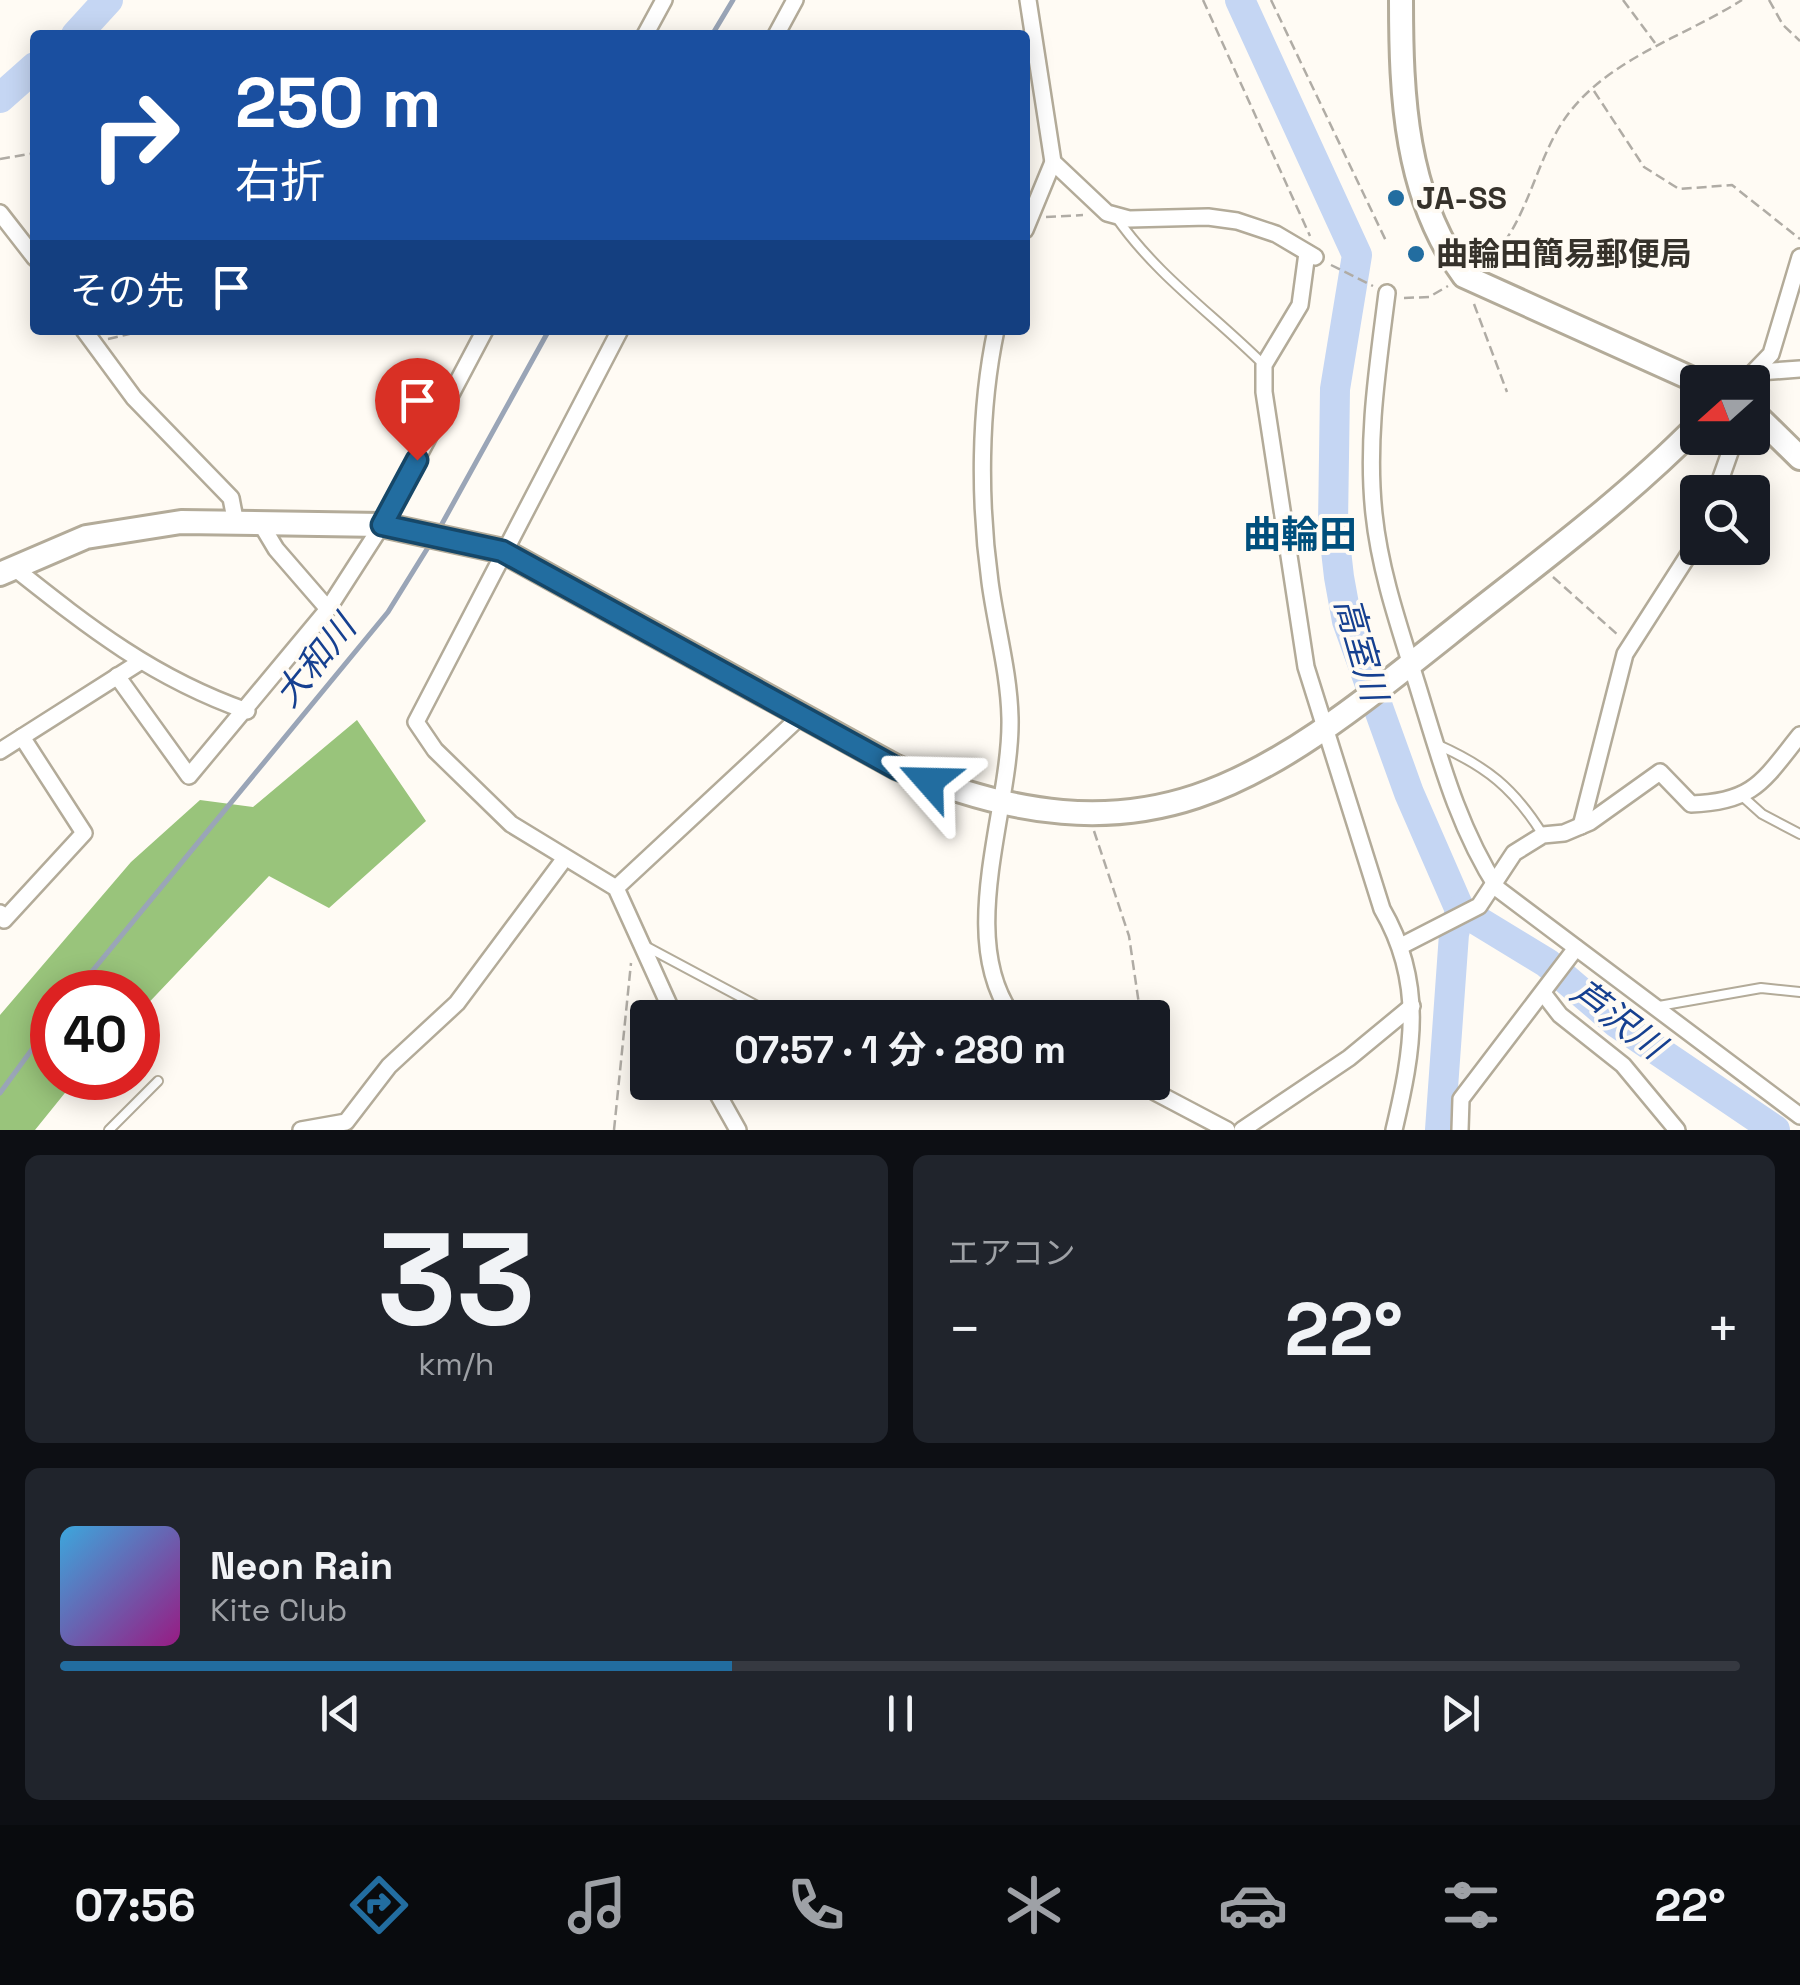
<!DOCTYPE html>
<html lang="ja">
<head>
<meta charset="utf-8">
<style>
	:root { --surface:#171b24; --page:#20242c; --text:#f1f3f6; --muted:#9ea1a6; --line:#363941; --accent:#226da0 }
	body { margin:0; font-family:"Space Grotesk","Noto Sans JP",sans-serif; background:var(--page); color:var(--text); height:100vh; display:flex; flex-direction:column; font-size:38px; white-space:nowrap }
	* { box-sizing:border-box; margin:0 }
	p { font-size:32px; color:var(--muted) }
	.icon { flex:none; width:55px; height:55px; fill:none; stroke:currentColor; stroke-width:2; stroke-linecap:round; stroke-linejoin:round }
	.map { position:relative; height:1130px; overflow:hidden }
	.drawer { display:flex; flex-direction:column; gap:25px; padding:25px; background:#0d0f14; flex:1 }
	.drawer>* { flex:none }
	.top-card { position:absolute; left:30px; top:30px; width:1000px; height:305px; border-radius:10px; box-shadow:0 5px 25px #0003; background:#1a4fa0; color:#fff; overflow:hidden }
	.needle { width:65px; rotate:249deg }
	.fabs { position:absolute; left:1680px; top:365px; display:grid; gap:20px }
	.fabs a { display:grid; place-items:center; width:90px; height:90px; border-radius:10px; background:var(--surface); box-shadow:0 5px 25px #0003; font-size:50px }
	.speed { position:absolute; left:30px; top:970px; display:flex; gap:20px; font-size:50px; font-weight:700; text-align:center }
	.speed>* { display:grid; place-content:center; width:130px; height:130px; border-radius:50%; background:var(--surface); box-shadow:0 5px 25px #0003; line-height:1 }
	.speed .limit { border:15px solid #d22; background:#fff; color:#111 }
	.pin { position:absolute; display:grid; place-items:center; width:85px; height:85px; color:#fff; margin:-102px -42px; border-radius:50% 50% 50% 0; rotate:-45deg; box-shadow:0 0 10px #0007 }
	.pin .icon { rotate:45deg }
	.me { position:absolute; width:110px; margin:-55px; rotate:295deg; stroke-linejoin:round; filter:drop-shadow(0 0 8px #0008) }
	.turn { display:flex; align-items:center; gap:35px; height:210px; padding:0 40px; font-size:45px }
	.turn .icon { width:130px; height:130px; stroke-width:2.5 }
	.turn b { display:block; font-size:70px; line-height:85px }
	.then { display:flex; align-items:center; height:95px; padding:0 40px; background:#0003; gap:20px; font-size:38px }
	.big { font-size:75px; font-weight:700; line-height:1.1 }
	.drawer .tile { flex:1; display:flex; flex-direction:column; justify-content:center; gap:15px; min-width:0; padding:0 35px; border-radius:15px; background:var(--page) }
	.drawer .dial { align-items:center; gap:0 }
	.dial b { font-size:130px; line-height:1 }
	.song { display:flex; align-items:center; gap:30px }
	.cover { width:120px; height:120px; border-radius:15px; background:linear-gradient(135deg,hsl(200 70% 55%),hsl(310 70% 35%)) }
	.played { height:10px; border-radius:5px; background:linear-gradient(90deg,var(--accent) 40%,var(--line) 40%) }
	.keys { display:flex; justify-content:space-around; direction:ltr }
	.heat { display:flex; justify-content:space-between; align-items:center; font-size:55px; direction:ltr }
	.drawer .tiles { flex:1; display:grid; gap:25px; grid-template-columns:1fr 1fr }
	.tile:last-child { grid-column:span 2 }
	.trip { position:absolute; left:630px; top:1000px; width:540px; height:100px; border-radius:10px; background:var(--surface); box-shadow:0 5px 25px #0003; font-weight:700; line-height:100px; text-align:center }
	.tab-bar { display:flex; height:160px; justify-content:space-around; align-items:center; background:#090b0e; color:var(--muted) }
	.tab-bar .icon { width:70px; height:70px }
	.tab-bar .selected { color:var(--accent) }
	.tab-bar b { font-size:45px; color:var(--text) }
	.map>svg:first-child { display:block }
	.forest { fill:#99c47b }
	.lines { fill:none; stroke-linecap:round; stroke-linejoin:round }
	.stream { stroke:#9aa5b7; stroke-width:5 }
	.river { stroke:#c5d6f3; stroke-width:30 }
	.lane-casing { stroke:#b3ab99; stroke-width:12 }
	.street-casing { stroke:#b3ab99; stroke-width:20 }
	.secondary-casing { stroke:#b3ab99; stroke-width:28 }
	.path { stroke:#b0aca5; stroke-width:2.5; stroke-dasharray:10 5; stroke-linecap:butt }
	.lane { stroke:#fff; stroke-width:8 }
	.street { stroke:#fff; stroke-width:15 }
	.secondary { stroke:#fff; stroke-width:22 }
	.route-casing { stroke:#164768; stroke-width:25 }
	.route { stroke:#226da0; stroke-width:18 }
	.poi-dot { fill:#226da0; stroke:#fffbf4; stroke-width:4 }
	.labels { text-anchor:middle; stroke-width:8; stroke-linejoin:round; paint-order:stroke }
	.poi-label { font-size:32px; font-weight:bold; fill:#36322b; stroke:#fffbf4; text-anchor:start }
	.water-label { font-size:35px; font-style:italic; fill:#164090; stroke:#fffbf4 }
	.quarter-label { font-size:38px; font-weight:bold; fill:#004f7c; stroke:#fffbf4 }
</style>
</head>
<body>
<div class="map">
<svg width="1800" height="1130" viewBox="0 0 1800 1130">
	<rect width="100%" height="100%" fill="#fffbf4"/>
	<path class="forest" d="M357,720L426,821L329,908L269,876L138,1014V992H52V1078H77L35,1130H0V1015L131,862L200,800L253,807Z"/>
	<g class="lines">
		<g class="stream">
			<path d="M712,35L733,0"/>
			<path d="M438,531L549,330"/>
			<path d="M75,992L388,612L432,541"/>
			<path d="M0,1093L52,1022"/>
		</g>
		<g class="river">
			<path d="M1240,0L1357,255L1335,389L1333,524L1339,577L1347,621L1409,793L1460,910L1454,934L1440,1130"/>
			<path d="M76,35L108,0"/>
			<path d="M0,98L35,67"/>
			<path d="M1460,910L1547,963L1617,1023L1775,1130"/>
		</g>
		<g class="lane-casing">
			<g id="lane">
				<path d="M1116,217C1157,276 1214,315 1264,365"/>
				<path d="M1436,744C1486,766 1514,788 1543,835"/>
				<path d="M1742,796L1762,814L1800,834"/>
				<path d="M647,947L780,1018"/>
				<path d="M1659,1006L1761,988L1800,992"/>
				<path d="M109,1130L158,1081"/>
			</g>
		</g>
		<g class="street-casing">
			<g id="street">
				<path d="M1028,0L1053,162L1107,213L1129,219L1208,217L1237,221L1276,234L1315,257"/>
				<path d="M645,35L664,0"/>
				<path d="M776,35L795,0"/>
				<path d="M0,213L35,258"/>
				<path d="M1025,230L1053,162"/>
				<path d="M1307,253L1300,305L1264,365V392L1306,667L1382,909C1425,983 1413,1050 1394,1130"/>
				<path d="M1387,293C1378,365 1366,440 1374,514C1380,572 1400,629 1417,684C1439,755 1457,826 1498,889L1800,1116"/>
				<path d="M84,330L134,398L231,498L236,524"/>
				<path d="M620,330L416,722L435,750L511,824L616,888L675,1018"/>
				<path d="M996,330C979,410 979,502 990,582C996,627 1009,672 1010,718C1012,808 954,939 1014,1018"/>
				<path d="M1759,372L1800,369"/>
				<path d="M1744,382L1771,354L1800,257"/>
				<path d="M1716,492L1735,438"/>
				<path d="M261,524L276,549L328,609"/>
				<path d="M13,567C90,628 153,678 247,711"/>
				<path d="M117,676L189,776L328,609L382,525L485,330"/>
				<path d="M0,751L140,662"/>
				<path d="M1581,826L1625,654L1698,540"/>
				<path d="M616,888L803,714"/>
				<path d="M0,913L4,920L84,833L22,737"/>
				<path d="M1403,945L1479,906L1514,853L1543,835L1564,833L1590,822L1660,772L1691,804C1754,802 1763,781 1800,735"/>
				<path d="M1543,993L1560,1015L1623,1065L1677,1130"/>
				<path d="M711,1082L738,1130"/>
				<path d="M1136,1082L1227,1130"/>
				<path d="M301,1130L346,1122L389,1066L457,1003L565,858"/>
				<path d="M1242,1130L1349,1058L1412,1006"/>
				<path d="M1460,1130L1461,1099L1576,948"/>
			</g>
		</g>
		<g class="secondary-casing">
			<g id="secondary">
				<path d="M1401,0C1401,96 1405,196 1464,276L1699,382"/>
				<path d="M1752,411L1800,458"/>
				<path d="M0,574L86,537L181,522L382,525L503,551L896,767C1156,876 1267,778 1465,621C1545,558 1626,498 1698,425"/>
			</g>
		</g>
		<g class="path">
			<path d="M1203,0L1310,236"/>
			<path d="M1271,0L1387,243"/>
			<path d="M1623,0L1655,43"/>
			<path d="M1769,0L1783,25L1800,41"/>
			<path d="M1594,91L1644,167L1679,189L1732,185L1800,239"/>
			<path d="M0,159L35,153"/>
			<path d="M1046,217L1083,215"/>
			<path d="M1331,265L1373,286"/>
			<path d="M1485,265C1525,226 1531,178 1557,131C1596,62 1679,40 1742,0"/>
			<path d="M1404,298L1429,297L1448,286"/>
			<path d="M1474,304L1507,392"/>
			<path d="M108,339L147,330"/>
			<path d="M1553,577L1618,635"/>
			<path d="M1094,831L1129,936L1141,1018"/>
			<path d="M614,1130L631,963"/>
		</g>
		<use href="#lane" class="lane"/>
		<use href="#street" class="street"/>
		<use href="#secondary" class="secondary"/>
	</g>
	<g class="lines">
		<g class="route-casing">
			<path id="route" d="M417,460L382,525L502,551L896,768L929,781"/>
		</g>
		<use href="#route" class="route"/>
	</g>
	<g class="poi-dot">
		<circle cx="1396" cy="198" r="10"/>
		<circle cx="1416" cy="254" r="10"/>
	</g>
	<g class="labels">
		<g class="poi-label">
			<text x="1416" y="209">JA-SS</text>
			<text x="1436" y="265">曲輪田簡易郵便局</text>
		</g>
		<g class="water-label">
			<text transform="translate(1361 649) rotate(74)" y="12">高室川</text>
			<text transform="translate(315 661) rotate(-51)" y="12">大和川</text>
			<text transform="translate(1618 1019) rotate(37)" y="12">芦沢川</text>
		</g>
		<g class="quarter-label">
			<text x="1300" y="548">曲輪田</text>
		</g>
	</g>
</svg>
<div class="fabs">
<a><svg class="needle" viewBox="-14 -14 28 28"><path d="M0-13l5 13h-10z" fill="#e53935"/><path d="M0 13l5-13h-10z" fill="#9ea1a6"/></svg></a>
<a><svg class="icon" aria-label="search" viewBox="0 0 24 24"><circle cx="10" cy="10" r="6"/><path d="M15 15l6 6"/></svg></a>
</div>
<div class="speed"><div class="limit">40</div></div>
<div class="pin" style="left:417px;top:460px;background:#d93025"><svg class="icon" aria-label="arrive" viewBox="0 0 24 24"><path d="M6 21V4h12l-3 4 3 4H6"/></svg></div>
<svg class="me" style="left:929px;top:781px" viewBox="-20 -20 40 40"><path d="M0-17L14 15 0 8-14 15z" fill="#226da0" stroke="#fff" stroke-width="4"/></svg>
<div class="trip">07:57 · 1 分 · 280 m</div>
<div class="top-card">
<div class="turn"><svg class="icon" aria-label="right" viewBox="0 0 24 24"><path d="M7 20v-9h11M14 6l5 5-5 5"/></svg><div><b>250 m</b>右折</div></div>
<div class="then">その先<svg class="icon" aria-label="arrive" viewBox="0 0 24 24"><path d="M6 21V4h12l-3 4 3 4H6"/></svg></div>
</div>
</div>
<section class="drawer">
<div class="tiles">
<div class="tile dial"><b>33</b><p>km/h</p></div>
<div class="tile"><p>エアコン</p>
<div class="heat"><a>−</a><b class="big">22°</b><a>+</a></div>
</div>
<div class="tile">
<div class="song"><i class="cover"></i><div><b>Neon Rain</b><p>Kite Club</p></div></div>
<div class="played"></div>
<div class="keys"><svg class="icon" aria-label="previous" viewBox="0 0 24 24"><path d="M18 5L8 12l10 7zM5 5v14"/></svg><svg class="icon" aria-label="pause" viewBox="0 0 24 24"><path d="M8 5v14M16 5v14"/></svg><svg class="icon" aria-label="next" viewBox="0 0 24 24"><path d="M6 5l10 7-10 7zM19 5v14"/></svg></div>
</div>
</div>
</section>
<nav class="tab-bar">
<b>07:56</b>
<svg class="icon selected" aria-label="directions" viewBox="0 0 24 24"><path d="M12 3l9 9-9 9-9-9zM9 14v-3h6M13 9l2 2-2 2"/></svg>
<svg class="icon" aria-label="music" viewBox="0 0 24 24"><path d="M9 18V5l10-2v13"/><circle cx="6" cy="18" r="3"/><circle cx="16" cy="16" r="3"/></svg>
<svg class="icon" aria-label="phone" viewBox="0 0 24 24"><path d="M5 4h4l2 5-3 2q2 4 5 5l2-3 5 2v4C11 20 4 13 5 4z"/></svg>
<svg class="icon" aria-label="climate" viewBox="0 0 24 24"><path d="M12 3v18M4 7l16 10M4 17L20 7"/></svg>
<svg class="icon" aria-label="car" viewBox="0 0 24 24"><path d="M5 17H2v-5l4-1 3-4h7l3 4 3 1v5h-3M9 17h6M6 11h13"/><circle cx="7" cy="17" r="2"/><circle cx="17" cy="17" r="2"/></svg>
<svg class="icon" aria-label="filters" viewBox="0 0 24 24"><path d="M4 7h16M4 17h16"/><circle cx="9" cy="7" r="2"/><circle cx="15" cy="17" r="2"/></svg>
<b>22°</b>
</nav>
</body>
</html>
